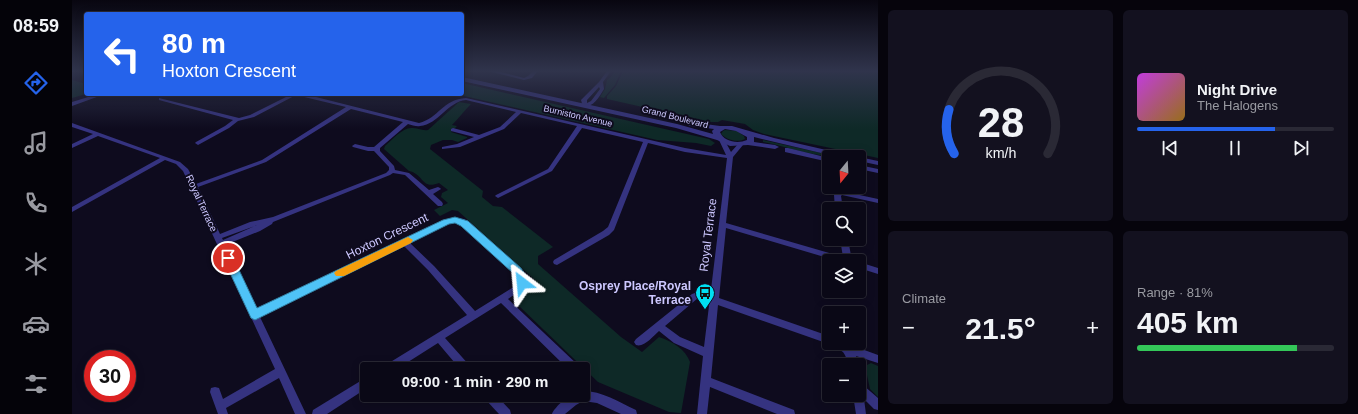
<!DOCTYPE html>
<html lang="en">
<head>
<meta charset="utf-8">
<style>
	:root { --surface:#0a0816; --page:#13111f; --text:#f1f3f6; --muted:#999aa1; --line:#2a2935; --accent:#2563eb }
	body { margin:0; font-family:Helvetica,sans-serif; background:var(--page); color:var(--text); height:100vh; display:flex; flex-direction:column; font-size:15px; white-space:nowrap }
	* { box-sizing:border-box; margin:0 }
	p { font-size:13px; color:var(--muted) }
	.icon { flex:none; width:22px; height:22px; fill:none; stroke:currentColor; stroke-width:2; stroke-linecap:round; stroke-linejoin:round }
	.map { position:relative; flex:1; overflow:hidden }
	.drawer { display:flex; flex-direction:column; gap:10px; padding:10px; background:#06040c; width:480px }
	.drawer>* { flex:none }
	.banner { position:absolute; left:12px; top:12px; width:380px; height:84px; border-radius:4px; box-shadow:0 2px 10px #0003,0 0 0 1px var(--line); background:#2563eb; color:#fff; overflow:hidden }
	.needle { width:26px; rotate:198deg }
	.buttons { position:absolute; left:750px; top:150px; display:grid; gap:8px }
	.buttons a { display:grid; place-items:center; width:44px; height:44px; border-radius:4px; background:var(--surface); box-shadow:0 2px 10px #0003,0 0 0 1px var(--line); font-size:20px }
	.speed { position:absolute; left:12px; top:350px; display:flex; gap:8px; font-size:20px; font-weight:700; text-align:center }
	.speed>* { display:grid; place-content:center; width:52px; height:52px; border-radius:50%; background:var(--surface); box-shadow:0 2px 10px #0003,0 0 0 1px var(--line); line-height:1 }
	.speed .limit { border:6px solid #d22; background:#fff; color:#111 }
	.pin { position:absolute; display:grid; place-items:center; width:34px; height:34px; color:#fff; margin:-17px; border:2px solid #fff; border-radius:50%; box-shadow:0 1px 4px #0007 }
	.me { position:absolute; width:44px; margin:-22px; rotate:331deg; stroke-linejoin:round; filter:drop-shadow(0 0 3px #0008) }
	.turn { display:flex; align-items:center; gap:14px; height:84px; padding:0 12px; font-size:18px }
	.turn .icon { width:52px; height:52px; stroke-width:2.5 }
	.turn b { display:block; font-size:28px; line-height:34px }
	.big { font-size:30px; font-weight:800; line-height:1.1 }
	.drawer .card { flex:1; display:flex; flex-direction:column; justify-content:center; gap:6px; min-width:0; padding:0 14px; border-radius:6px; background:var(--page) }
	.drawer .dial { align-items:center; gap:0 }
	.dial svg { height:104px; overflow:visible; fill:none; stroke:var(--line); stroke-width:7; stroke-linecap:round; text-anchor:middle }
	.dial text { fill:var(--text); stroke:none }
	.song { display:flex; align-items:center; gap:12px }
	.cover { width:48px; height:48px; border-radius:6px; background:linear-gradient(135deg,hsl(290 70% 55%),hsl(40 70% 35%)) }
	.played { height:4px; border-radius:2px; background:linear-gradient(90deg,var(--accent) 70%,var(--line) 70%) }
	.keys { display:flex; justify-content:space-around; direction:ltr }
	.heat { display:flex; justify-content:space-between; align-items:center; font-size:22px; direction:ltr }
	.charge { height:6px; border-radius:3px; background:linear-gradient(90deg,#34c759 81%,var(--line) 0) }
	.drawer .tiles { flex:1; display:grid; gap:10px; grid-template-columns:repeat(2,1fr) }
	.trip { position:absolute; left:288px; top:362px; width:230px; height:40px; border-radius:4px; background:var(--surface); box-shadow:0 2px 10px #0003,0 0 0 1px var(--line); font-weight:800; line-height:40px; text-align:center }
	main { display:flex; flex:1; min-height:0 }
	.dock { display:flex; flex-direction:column; width:72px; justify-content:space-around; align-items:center; background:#040309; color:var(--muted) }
	.dock .icon { width:28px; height:28px }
	.dock .on { color:var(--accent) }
	.dock b { font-size:18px; color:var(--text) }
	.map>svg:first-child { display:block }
	.green { fill:#0e2927 }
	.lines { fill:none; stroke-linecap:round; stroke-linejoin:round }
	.minor { fill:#353380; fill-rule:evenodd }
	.tertiary { fill:#353380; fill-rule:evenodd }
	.route { fill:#4fc3f7; stroke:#337fa1 }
	.slow { fill:#f59e0b }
	.labels { text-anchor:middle; stroke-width:4; stroke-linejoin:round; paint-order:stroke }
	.far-street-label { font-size:9px; fill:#cdc8ff; stroke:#0e0b1e }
	.street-label { font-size:10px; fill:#cdc8ff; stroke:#0e0b1e }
	.near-street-label { font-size:12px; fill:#cdc8ff; stroke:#0e0b1e }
	.near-poi-label { font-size:12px; font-weight:bold; fill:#cdc8ff; stroke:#0e0b1e; text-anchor:end }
</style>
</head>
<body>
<main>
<nav class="dock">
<b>08:59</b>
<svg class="icon on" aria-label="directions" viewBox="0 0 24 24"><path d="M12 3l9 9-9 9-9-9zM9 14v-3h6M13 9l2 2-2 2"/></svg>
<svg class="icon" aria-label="music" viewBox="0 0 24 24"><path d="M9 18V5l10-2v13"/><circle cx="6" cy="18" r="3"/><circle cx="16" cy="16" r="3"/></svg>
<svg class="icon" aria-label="phone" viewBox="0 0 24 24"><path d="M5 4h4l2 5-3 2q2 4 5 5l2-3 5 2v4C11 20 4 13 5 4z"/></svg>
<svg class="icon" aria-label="climate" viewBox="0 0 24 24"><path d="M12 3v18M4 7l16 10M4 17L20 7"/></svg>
<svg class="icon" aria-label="car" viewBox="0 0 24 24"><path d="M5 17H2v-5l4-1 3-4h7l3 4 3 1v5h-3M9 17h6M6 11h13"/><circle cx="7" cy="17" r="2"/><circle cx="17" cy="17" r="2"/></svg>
<svg class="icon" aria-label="filters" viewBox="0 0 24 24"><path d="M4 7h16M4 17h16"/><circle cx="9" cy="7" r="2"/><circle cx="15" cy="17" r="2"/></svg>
</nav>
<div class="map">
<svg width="806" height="414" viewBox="0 0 806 414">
	<rect width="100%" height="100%" fill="#0e0b1e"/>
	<g class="green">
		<path d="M543,71H549L543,85L532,98L528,97L533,89L535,80L538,78Z"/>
		<path d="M551,71H806V158L692,134L681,130L673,124L650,120L646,122H637L535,99V96L544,86Z"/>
		<path d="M0,80L14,84V94L0,98Z"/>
		<path d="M390,83L637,139L643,143L639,146L624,143L585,140L388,95L390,94Z"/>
		<path d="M387,102L399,104C392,111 387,118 380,125L385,126L379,132L395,137V138L386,142L380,140H371L359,145L358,149L411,191L410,197L421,206L430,207L481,247L466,256V264L549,337L570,352L587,337C600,341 614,350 618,362L609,413L597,412L526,382L445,304L444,297L463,285V280L386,211L380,210L368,216L362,210L376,203L369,197L370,193L376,190L367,183C349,190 352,174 337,171L312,149L313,146C320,140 331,127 340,128C346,128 350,131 356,130Z"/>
		<path d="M653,130L665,131L672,136L673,139C665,143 655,140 649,134L651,131Z"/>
		<path d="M691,140L767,157C742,157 717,147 691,142Z"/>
		<path d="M799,363L806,366V397L798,389L793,366Z"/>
	</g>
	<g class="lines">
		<g class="minor">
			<path d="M416,71H425L452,78L456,76L461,71H466L460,78L452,80Z"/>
			<path d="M535,71H539L531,82L532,89C527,97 522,107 511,107L509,100L527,82ZM527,87L528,89L519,101L515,103V100Z"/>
			<path d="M26,94H33L0,106V102Z"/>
			<path d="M220,94H232L240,96L347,123C367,118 371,99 394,98L613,148L654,155L647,140L648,139H652L659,152L667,143H671V145L661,157L654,223L771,257L768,239H776L780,261H766L654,228L647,298L757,336V343H760L757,344L646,305L639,378L722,410L723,414H705L638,387L635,414H625L631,356L602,343L587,331C581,336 572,348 564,345L562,342L564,339L620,294L623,293L626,294L627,296L626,298L593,326L608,337L632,347L655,158L613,152L576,143L542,230L537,235L485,265L482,264L481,262L482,260L531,231L536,227L571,142L510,128L480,171L426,198L423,196L424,195L476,169L505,126L449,113L432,129L388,147L370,149V147L385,144L402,137L379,131V129L381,128L407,135L428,127L444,112L394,100C375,102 367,124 348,126C345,127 340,125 336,124L308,148V151L322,166L323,170L337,173L357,190L366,187L368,188L369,189L361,194L370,202L371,204L370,206H366L333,175L321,173L318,175L201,222L200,224L188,231L153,245L185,310L371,220L383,218L392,219L449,269L454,277V283L446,292L436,299L507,366L508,369H496L429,303L373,338L398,366L399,369H388L366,343L325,369H311L312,366L395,315L356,270L332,246L188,317L234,414H223L207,378L154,408L156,414H146L138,392L139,388L143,387L147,388L151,399L203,369L111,171L104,164L93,160L0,212V207L88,158L26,136L0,148V144L21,134L0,127V123L108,162L116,169L124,184L190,160L274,107L224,95L182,117L166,121L157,128L126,145L123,143L124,142L153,126L161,120L87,100V98L167,118L178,115ZM279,109L331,122L302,147H296L283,144L280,146L281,147L296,151H302L317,167V170L314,173L201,217L178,222L148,234L126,187L194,162ZM383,222L387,223L443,273L446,277V282L440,288L403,311L362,266L338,243L376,224ZM185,225L151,240L150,238L183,226Z"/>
			<path d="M769,191L806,199V203L770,195L769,196L771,209H763L762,195Z"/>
			<path d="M787,262L806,268V274L787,268Z"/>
			<path d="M760,343H773L806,355V363L784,356L787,365H777C775,360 774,356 771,352C767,349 763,348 760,343Z"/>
			<path d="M295,377V388L255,414H240L241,410Z"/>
			<path d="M787,383L791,385L806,398V410L802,409L792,399L794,414H784L781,395H787Z"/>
			<path d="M511,391C530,391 547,402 564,410L565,414H549L525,403L511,401L504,405L493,414H480C482,408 495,396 501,395C504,394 508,395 511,395Z"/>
			<path d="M412,395H424L438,410L439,414H427L413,399Z"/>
		</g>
		<g class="tertiary">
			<path d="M390,77L605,124L641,134L640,131L642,129L618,126L614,124L618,122L648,126H660L702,138L776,155L780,157H766L682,137V142L703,145L707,147L703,149L676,145L658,146L645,140L604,128L390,81ZM653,129L664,131L675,137V140C666,144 652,142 648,132Z"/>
			<path d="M713,148H716L757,158V162L713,152Z"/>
			<path d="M786,157H787L806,161V165L787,161V157Z"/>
			<path d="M787,165L806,169V173L787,169Z"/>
		</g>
	</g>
	<linearGradient id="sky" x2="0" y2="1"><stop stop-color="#080610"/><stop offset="0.55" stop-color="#30344c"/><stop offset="1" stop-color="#30344c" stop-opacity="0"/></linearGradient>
	<rect width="806" height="129" fill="url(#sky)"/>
	<path class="route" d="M383,217L396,221L449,268L455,277L453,286L450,287L446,286L442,274L389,226L383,223L377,224L183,320L179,318L151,258L152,255H160L185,308L371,220Z"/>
	<path class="slow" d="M336,237L341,240L339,243L272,276H264L262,273L264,271Z"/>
	<defs>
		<g id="bus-pin" transform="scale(1)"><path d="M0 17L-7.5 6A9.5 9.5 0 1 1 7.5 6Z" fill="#00dff3" stroke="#0e0b1e"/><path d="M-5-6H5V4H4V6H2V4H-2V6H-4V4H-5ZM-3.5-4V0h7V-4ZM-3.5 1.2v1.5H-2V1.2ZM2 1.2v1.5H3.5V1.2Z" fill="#111"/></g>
	</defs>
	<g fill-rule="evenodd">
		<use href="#bus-pin" x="633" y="293"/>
	</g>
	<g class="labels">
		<g class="far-street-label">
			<text transform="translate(506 116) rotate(13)" y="3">Burniston Avenue</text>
			<text transform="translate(603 117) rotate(14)" y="3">Grand Boulevard</text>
		</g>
		<g class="street-label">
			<text transform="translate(130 203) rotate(65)" y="4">Royal Terrace</text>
		</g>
		<g class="near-street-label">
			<text transform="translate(636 235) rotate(-83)" y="4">Royal Terrace</text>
			<text transform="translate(315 236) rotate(-26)" y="4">Hoxton Crescent</text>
		</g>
		<g class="near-poi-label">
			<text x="619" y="290">Osprey Place/Royal<tspan x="619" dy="14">Terrace</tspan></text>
		</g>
	</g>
</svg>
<div class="buttons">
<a><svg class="needle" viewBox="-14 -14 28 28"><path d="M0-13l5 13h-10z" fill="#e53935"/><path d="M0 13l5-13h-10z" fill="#999aa1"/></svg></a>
<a><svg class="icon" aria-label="search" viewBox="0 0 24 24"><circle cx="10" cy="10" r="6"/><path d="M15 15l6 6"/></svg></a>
<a><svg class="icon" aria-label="layers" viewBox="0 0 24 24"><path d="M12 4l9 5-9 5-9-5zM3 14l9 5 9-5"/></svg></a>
<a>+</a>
<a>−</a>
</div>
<div class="speed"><div class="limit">30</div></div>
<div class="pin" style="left:156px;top:258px;background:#d93025"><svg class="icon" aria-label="arrive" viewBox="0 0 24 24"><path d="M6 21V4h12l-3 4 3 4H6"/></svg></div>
<svg class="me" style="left:450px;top:283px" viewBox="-20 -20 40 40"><path d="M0-17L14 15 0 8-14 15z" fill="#4fc3f7" stroke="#fff" stroke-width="4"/></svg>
<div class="trip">09:00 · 1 min · 290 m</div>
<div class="banner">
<div class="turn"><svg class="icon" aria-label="left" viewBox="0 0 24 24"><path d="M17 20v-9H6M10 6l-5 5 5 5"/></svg><div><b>80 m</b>Hoxton Crescent</div></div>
</div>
</div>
<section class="drawer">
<div class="tiles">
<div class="card dial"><svg viewBox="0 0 100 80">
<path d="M14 69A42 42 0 1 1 86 69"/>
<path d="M14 69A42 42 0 0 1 10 35" stroke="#2563eb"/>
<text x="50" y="56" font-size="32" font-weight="700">28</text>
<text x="50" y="72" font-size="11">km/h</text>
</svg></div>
<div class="card">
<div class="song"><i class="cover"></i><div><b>Night Drive</b><p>The Halogens</p></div></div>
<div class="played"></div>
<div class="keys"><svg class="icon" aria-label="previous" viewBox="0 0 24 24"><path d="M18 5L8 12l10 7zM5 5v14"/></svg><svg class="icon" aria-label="pause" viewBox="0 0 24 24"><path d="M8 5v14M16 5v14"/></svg><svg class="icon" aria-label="next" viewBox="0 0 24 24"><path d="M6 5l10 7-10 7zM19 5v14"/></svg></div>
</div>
<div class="card"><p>Climate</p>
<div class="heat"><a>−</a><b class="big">21.5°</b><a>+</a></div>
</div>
<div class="card"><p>Range · 81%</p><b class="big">405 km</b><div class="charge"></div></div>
</div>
</section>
</main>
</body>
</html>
